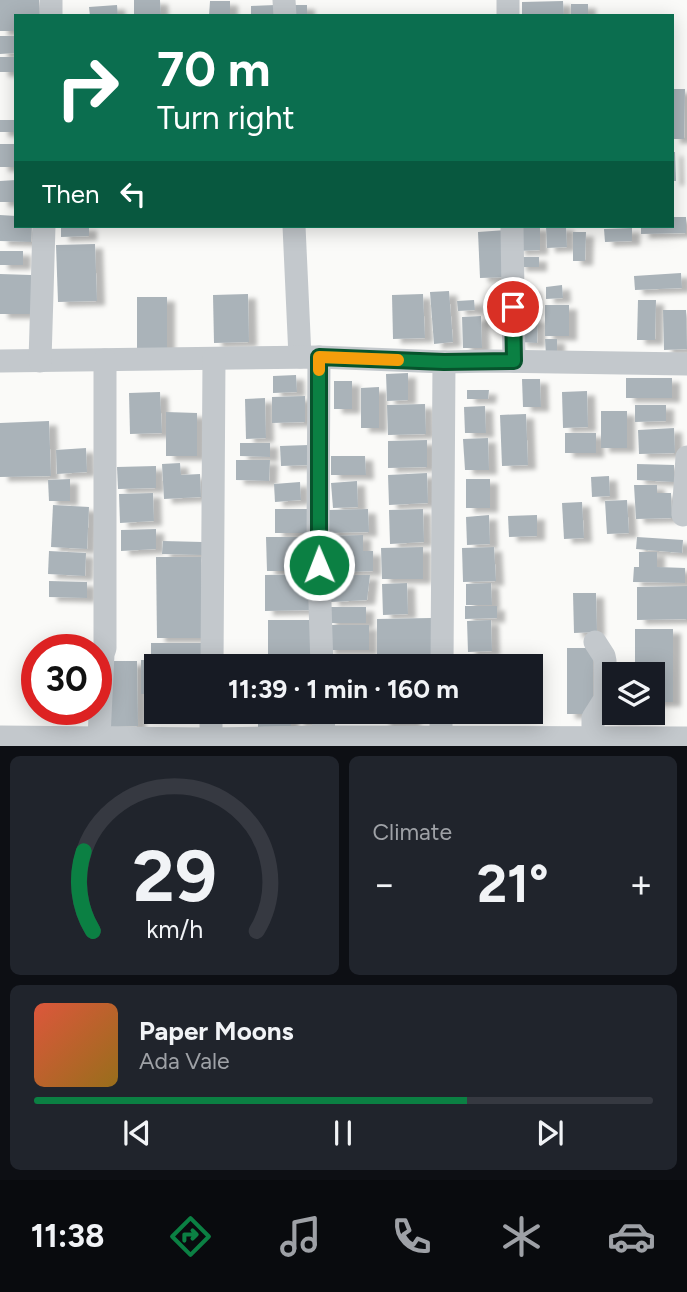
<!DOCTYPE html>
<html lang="en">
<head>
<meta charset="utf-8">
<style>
	:root { --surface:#171b24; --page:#20242c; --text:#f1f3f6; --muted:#9ea1a6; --line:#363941; --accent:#0b8043 }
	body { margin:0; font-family:Figtree,sans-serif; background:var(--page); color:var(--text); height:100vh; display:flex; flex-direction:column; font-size:26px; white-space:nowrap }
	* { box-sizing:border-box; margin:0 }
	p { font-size:23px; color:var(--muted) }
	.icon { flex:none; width:38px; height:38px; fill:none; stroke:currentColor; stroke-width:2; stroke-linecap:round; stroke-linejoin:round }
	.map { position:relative; height:746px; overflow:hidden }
	.side { display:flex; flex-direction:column; gap:10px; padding:10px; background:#0d0f14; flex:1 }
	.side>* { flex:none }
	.banner { position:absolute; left:14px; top:14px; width:660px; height:214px; border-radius:0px; box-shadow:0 4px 18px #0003; background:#0b6e4f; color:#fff; overflow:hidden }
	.tools { position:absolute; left:602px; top:662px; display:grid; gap:14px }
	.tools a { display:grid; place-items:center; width:63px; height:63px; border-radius:0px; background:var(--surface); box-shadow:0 4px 18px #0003; font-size:35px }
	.speed { position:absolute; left:21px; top:634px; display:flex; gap:14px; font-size:35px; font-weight:700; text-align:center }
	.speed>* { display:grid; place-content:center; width:91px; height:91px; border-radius:50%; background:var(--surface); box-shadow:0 4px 18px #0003; line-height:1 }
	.speed .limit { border:10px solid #d22; background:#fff; color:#111 }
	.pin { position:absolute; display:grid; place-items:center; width:60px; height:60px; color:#fff; margin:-30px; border:4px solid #fff; border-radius:50%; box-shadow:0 2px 7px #0007 }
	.me { position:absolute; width:77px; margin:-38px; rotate:359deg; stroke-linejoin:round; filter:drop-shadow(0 0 5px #0008) }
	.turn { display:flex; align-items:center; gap:24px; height:147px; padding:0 28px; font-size:32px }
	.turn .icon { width:91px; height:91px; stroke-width:2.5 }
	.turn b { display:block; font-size:49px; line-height:60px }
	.then { display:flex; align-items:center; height:66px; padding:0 28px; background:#0003; gap:14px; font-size:26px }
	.big { font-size:52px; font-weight:700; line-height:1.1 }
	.side .card { flex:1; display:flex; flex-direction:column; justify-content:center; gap:10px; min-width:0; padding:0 24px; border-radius:10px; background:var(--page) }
	.side .dial { align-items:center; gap:0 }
	.dial svg { height:182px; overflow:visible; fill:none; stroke:var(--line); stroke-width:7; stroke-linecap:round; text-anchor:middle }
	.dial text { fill:var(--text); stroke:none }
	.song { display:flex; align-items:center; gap:21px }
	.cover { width:84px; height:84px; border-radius:10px; background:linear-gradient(135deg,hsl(10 70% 55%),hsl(40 70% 35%)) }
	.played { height:7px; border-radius:4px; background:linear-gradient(90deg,var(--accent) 70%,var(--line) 70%) }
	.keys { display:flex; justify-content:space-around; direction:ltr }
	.heat { display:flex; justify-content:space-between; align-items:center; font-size:38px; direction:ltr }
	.side .tiles { flex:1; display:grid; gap:10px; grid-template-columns:1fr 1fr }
	.card:last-child { grid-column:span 2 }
	.trip { position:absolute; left:144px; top:654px; width:399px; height:70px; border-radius:0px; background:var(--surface); box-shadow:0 4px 18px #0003; font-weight:700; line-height:70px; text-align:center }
	.menu { display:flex; height:112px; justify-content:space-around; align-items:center; background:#090b0e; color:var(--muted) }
	.menu .icon { width:49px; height:49px }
	.menu .active { color:var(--accent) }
	.menu b { font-size:32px; color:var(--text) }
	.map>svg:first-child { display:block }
	.building { fill:#aab3b9; filter:url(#shadow) }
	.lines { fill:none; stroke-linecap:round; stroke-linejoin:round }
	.street { stroke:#c3c8cc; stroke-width:23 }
	.route-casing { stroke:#07532c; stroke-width:18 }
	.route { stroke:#0b8043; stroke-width:12 }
	.slow { stroke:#f59e0b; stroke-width:12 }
</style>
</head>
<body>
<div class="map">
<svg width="687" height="746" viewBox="0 0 687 746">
	<defs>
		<filter id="shadow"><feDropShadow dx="8" dy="4.5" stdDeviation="2" flood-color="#0004"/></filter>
	</defs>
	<rect width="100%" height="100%" fill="#fafaf8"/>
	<g class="building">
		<path d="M0,0H39L40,16H16V31H0Z"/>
		<path d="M134,0H160L161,16H134Z"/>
		<path d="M210,1H230V16H209Z"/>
		<path d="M563,1L564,16H522V2Z"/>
		<rect x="571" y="4" width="17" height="12"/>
		<path d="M117,5L118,16H90L89,7Z"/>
		<path d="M275,5V16H251V6Z"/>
		<rect x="288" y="5" width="19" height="11"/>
		<path d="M0,36H16V53L0,54Z"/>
		<rect x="0" y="57" width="16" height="15"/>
		<path d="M672,89H685L684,139H672Z"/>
		<rect x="0" y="120" width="16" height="12"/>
		<rect x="0" y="144" width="16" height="23"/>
		<path d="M672,152H675L676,181H672Z"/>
		<path d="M16,180V202H0V181Z"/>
		<path d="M0,215L16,216V226H32L31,242L0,241Z"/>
		<path d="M672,217H686V233L641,234V226H672Z"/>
		<path d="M61,226H89V236L61,237Z"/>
		<path d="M516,226H540V250L517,251Z"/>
		<path d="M546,226H566L567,247L547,248Z"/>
		<path d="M632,228V241L605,242L604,229Z"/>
		<path d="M506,230L509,277L480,278L478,232Z"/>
		<path d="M573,232H586L585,261H573Z"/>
		<path d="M95,244L97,301L58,302L56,245Z"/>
		<rect x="0" y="251" width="23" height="14"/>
		<rect x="518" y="257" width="21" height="10"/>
		<path d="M681,273L682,288L635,290L634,276Z"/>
		<path d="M0,274L31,275V314H0Z"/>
		<path d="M562,285L563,298L546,299V287Z"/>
		<path d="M533,288L534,310L521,311L520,289Z"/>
		<path d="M449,291L453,342L434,344L430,292Z"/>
		<path d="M248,294L249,342L214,343L213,295Z"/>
		<path d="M423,294L425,338L393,339L392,295Z"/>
		<path d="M137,297H167V352L137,353Z"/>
		<path d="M474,300L475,310L458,311L457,301Z"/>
		<path d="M638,300H656L655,340H637Z"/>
		<rect x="545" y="305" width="24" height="31"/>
		<path d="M663,310H686L687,349L664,350Z"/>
		<path d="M481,316L482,348H463L462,317Z"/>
		<path d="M519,317L538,318L537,343L519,342Z"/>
		<path d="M545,339H557V355H546Z"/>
		<path d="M408,373V400L387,401L386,374Z"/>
		<path d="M296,375L297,392L273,393V376Z"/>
		<rect x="626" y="378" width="46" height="20"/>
		<path d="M522,379H540L541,407H523Z"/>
		<rect x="334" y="381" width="18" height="28"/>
		<path d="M379,387V428H361V388Z"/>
		<path d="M467,390H489L488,399H467Z"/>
		<path d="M587,391L588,427L563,428L562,392Z"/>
		<path d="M160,392L162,433L130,434L129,393Z"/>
		<path d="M305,396V422L272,423V397Z"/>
		<path d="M265,398L266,438L246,439L245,399Z"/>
		<path d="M425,404L426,434L388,435L387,405Z"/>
		<path d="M635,405H666V421L635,422Z"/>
		<path d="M485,406L486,433H465L464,407Z"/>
		<rect x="601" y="411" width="26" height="37"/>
		<path d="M166,412L197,413V456H166Z"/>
		<path d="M526,414L528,465L502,466L500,415Z"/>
		<path d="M49,421L51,476L0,477V423Z"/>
		<path d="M674,428L675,453L639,454L638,430Z"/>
		<rect x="565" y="433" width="31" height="20"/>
		<path d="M488,438L489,470H465L463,439Z"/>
		<path d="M427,440V467L388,468V441Z"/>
		<path d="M240,443H270V457L240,456Z"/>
		<path d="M309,445V465L281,466L280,446Z"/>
		<path d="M86,448L87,472L57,474L56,450Z"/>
		<path d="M331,456H365L366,475H331Z"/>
		<path d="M236,460H270L269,481L236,480Z"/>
		<path d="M180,463L181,475L200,474L201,497L164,499L162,464Z"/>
		<path d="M637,464L674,465V482L637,480Z"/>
		<path d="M156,466V488L118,489L117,467Z"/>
		<path d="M427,473L428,503L389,505L388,475Z"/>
		<path d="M609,476L610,496L592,497L591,477Z"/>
		<path d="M70,479V501H49L48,480Z"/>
		<rect x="466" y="479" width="24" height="29"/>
		<path d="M357,481L358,507L333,508L331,483Z"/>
		<path d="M300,482L301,500L275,502L274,484Z"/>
		<path d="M634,485H657V493H671L672,518L636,519Z"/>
		<path d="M153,493L154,521L120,523L119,494Z"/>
		<path d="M627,500L629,533L607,534L605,501Z"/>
		<path d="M582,502L584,538L564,539L562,503Z"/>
		<path d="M53,505L89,507L87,549L51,547Z"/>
		<rect x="275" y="509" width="33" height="24"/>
		<path d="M368,509L369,532L329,533V510Z"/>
		<path d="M423,509L424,542L390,544L389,510Z"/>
		<path d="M489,515L490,544L467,545L466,517Z"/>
		<path d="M537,515V536L509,537L508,516Z"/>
		<path d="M156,529V549L121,551V530Z"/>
		<path d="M363,535V551H373V571L326,573L324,536Z"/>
		<path d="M266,537H314L315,571H267Z"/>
		<path d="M637,537L683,540L682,553L636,549Z"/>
		<path d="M163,541L202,542V555L162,554Z"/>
		<path d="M423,547V579H382L381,548Z"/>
		<path d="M494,547L496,581L463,582L462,548Z"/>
		<path d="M49,551L86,553L85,576L48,574Z"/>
		<path d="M639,552H657V567L685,568V583L633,582L634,567H639Z"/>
		<path d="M156,557H201L202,638H157Z"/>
		<path d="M315,574V610L265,611V575Z"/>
		<path d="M329,575H370L367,600L331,602Z"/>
		<path d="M49,581L87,582V598L49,597Z"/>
		<path d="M407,583L408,614L383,615L382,584Z"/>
		<path d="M491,583L492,605H466V584Z"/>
		<path d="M687,586V619L637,620V587Z"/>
		<path d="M573,593H596L597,632L574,633Z"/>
		<path d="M465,606H497V618L465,619Z"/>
		<path d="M327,607H366V623H328Z"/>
		<path d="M431,618V659L377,660V619Z"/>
		<rect x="268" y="620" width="49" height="47"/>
		<path d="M491,620L492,651L468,652L467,621Z"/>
		<path d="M326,625H369V650H327Z"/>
		<path d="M635,629H673V702H653V674H635Z"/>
		<path d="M151,643H203V667H156V694H141V660H151Z"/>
		<rect x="567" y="648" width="26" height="66"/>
		<path d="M489,655V667H464V656Z"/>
		<path d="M105,661H137L138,726L105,727Z"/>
		<rect x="387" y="664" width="25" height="3"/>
		<path d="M609,671H614V712H632V719H610Z"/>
		<path d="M258,712H291V726L258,727Z"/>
		<rect x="296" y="712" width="21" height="10"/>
		<path d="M382,712H412L413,723L382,724Z"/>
	</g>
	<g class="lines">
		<g class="street">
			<path d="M284,0L285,16"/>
			<path d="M508,0V16"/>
			<path d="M51,16V0"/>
			<path d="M294,226L300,357"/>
			<path d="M512,226L514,361"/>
			<path d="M319,357L318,540L322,667"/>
			<path d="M0,361L319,357L444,362L492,361L687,364"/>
			<path d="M40,361L44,226"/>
			<path d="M683,515L687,457"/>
			<path d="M212,667L214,359"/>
			<path d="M442,667L444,362"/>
			<path d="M323,712L324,737"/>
			<path d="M0,737L211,739L324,737L687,738"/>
			<path d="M99,737L103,654L105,648V360"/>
			<path d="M593,738V718L605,699V661L604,656L595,642"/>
			<path d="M211,739V712"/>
			<path d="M441,746V712"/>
		</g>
	</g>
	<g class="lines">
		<g class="route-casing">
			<path id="route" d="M319,565V357L444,362L514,361L513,307"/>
		</g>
		<use href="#route" class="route"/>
		<path class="slow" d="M319,370V357L398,360"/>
	</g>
</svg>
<div class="tools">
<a><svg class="icon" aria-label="layers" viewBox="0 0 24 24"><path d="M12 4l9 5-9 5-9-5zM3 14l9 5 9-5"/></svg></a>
</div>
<div class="speed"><div class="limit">30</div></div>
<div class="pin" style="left:513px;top:307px;background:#d93025"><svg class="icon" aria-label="arrive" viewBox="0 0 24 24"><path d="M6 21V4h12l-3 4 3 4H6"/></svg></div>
<svg class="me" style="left:319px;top:565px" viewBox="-20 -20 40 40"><circle r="17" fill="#0b8043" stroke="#fff" stroke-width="3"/><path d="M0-11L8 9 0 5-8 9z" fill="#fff"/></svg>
<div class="trip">11:39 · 1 min · 160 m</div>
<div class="banner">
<div class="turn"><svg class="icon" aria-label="right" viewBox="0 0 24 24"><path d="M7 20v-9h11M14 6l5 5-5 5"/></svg><div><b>70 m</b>Turn right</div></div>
<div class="then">Then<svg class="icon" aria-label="left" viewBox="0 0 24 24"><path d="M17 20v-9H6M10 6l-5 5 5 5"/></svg></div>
</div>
</div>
<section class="side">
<div class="tiles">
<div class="card dial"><svg viewBox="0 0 100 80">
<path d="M14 69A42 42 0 1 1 86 69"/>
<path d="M14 69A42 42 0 0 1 10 34" stroke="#0b8043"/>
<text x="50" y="56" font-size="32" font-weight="700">29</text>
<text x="50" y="72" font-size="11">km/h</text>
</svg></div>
<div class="card"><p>Climate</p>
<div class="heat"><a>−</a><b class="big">21°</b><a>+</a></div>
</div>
<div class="card">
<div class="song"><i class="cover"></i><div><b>Paper Moons</b><p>Ada Vale</p></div></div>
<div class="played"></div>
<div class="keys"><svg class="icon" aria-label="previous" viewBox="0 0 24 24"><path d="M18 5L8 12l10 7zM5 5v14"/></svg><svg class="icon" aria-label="pause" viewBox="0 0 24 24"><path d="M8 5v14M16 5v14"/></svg><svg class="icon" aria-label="next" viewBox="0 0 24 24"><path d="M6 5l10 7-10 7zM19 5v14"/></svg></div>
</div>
</div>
</section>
<nav class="menu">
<b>11:38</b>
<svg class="icon active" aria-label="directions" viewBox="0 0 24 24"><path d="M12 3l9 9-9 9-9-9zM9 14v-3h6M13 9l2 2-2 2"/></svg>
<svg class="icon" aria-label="music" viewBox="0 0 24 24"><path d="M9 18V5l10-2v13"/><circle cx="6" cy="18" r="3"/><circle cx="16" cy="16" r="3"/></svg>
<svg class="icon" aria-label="phone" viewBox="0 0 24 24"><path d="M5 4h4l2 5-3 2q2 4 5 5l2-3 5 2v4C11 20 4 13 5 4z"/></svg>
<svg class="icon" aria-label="climate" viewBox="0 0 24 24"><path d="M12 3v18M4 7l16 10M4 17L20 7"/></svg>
<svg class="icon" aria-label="car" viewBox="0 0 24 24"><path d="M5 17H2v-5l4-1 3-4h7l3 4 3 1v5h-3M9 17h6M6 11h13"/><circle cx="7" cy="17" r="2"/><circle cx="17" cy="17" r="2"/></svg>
</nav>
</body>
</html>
